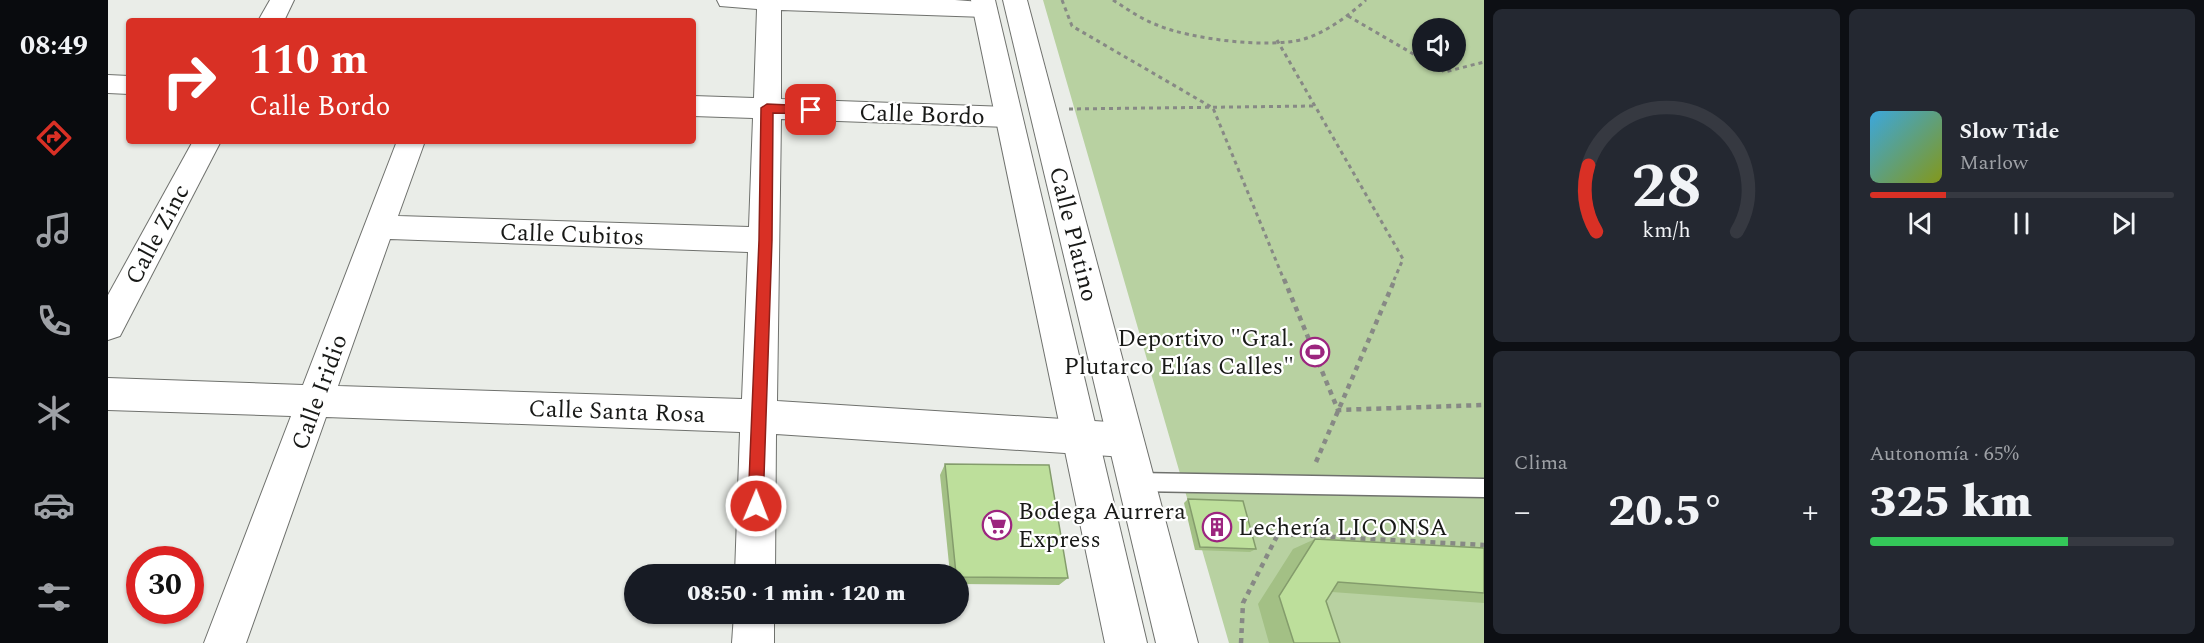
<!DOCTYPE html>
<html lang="es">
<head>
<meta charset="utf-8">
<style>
	:root { --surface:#171b24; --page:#242831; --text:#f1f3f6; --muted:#9ea1a6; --line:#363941; --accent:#d93025 }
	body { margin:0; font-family:Spectral,serif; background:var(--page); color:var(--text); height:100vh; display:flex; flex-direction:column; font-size:22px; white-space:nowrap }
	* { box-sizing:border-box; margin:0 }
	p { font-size:20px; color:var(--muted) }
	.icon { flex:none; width:33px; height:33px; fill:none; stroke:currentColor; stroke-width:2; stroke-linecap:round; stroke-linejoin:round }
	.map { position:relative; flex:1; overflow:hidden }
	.side { display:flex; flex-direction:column; gap:9px; padding:9px; background:#0d0f14; width:720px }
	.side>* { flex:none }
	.hud { position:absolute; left:18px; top:18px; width:570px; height:126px; border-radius:6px; box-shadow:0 2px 4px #0004; background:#d93025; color:#fff; overflow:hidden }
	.fabs { position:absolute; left:1304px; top:18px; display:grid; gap:12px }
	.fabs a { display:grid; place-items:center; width:54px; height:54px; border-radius:50%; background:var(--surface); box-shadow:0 2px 4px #0004; font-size:30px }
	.speed { position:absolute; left:18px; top:546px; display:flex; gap:12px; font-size:30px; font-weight:700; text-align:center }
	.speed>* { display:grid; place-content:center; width:78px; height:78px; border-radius:50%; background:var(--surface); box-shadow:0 2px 4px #0004; line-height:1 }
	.speed .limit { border:9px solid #d22; background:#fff; color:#111 }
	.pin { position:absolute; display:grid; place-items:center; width:51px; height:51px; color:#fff; margin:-26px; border-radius:12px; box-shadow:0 3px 9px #0006 }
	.me { position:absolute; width:66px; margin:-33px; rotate:1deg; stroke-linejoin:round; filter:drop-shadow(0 0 4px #0008) }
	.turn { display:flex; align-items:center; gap:21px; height:126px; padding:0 24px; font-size:27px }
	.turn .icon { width:78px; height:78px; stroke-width:2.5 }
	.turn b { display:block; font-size:42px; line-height:51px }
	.big { font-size:45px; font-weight:800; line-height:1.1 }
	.side .tile { flex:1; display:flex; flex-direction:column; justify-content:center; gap:9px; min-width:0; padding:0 21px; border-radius:9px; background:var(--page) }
	.side .dial { align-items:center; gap:0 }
	.dial svg { height:156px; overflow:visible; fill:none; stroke:var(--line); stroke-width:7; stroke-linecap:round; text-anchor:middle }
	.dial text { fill:var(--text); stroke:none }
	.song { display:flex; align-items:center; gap:18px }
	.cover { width:72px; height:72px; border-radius:9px; background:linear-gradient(135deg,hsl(200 70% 55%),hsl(70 70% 35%)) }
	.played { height:6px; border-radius:3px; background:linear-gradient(90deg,var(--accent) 25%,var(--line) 25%) }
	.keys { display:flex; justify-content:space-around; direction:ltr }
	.heat { display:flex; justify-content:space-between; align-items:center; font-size:33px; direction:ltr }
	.charge { height:9px; border-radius:4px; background:linear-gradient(90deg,#34c759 65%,var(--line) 0) }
	.side .tiles { flex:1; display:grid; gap:9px; grid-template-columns:repeat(2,1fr) }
	.trip { position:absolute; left:516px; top:564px; width:345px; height:60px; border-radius:30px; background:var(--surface); box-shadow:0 2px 4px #0004; font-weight:800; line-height:60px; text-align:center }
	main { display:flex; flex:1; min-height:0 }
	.tabs { display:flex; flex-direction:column; width:108px; justify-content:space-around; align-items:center; background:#090b0e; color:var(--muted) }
	.tabs .icon { width:42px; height:42px }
	.tabs .current { color:var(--accent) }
	.tabs b { font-size:27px; color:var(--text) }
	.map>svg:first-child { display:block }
	.green { fill:#b8d1a1; fill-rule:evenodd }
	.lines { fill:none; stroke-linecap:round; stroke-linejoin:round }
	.lane-casing { stroke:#6f716d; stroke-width:3 }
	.street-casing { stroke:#6f716d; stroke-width:2 }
	.secondary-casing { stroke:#6f716d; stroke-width:2 }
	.path-far1 { stroke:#878985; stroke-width:3; stroke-dasharray:4 4; stroke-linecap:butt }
	.path { stroke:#878985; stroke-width:4.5; stroke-dasharray:5 5; stroke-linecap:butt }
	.lane { fill:#fff; fill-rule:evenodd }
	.street { fill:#fff; fill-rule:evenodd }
	.secondary { fill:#fff; fill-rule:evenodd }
	.wall { fill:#a3c085 }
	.building { fill:#bddf9b; stroke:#849c6c; stroke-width:1.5 }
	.route { fill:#d93025; stroke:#8d1f18; stroke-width:1.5 }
	.labels { text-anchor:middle; stroke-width:4.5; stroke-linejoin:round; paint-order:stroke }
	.street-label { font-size:24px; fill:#181917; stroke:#fff }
	.poi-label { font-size:24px; fill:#181917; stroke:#fff; text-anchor:start }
</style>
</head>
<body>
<main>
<nav class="tabs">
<b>08:49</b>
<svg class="icon current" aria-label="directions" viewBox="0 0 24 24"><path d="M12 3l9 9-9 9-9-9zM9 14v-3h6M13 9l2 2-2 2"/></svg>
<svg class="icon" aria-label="music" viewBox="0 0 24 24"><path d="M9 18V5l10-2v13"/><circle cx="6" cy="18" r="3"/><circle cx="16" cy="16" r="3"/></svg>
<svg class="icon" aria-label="phone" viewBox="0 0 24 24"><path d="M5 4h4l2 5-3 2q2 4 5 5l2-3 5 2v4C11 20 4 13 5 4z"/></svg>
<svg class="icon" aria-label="climate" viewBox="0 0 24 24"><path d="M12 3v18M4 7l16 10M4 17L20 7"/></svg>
<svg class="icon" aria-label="car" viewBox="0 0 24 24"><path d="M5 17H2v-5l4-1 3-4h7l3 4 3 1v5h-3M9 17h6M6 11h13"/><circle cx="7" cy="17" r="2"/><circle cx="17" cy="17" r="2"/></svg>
<svg class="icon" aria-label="filters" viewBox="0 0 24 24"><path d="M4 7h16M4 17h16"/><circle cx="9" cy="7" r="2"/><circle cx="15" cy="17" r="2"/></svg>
</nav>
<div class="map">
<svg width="1376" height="643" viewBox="0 0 1376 643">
	<rect width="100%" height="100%" fill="#eaede8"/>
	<path class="green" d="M935,0H1376V643H1121ZM1314,28H1347V62H1314Z"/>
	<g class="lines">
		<g class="lane-casing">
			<path id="lane" d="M1028,473L1376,479V497L1028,491L1021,488L1019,482L1021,476Z"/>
		</g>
		<g class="street-casing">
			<g id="street">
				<path d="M162,0H186L176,21H150Z"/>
				<path d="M609,0H847L886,3L889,9L886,15L877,17L673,10V99L900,107L910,110L914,117L910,124L900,127L673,119L669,401L1017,423L1030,428L1035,440L1030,452L1017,457L668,434L667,574H627L632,432L218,417L138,643H96L183,416L0,410V378L195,385L289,141H317L290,216L641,227L645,118L585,116V96L646,98L649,9L612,6ZM282,239L640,252L634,399L230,386Z"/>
				<path d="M0,75L21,76V94L0,93Z"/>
				<path d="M85,141H113L12,336L0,340V295Z"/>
				<path d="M626,614H666V643H624Z"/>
			</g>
		</g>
		<g class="secondary-casing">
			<g id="secondary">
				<path d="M863,0H887L1039,643H997Z"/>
				<path d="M895,0H919L1090,643H1048Z"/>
			</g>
		</g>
		<g class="path-far1">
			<path d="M954,0L964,26L1105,108L1176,280"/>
			<path d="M1005,0C1019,9 1033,19 1049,25C1082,39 1161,49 1196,39C1219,32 1240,16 1258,0"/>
			<path d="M1240,16L1314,59"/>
			<path d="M1169,40L1295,259L1286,280"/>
			<path d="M1318,62L1337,72L1376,62"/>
			<path d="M961,109L1207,106"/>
		</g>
		<g class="path">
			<path d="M1176,279L1230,410L1376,405"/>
			<path d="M1208,462L1287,279"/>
			<path d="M1133,643L1135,603L1170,534L1376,545"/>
		</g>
		<use href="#lane" class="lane"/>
		<use href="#street" class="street"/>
		<use href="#secondary" class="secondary"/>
	</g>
	<g class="wall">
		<path d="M837,464L960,578L951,585L850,584V574H842L832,475Z"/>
		<path d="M1080,499L1148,549L1142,552L1087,550L1076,503Z"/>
		<path d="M1207,539L1376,548V603L1224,592L1218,601L1232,643H1161L1150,604L1185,549Z"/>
	</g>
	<g class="building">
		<path d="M837,464L941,465L960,578L850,577V574H848Z"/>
		<path d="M1080,499L1135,501L1148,549L1092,547Z"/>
		<path d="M1207,539L1376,548V593L1230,582L1218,601L1232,643H1186L1171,596Z"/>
	</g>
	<path class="route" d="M659,104L703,106L708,110L703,114L665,113L664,240L655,506L653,512L648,514L642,512L640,506L651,240L653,108Z"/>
	<defs>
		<g id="stadium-ring" transform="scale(1.5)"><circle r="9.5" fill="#fff" stroke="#9c257f" stroke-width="1.5"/><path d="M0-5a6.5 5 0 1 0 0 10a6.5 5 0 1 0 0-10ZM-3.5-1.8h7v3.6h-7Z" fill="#9c257f"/></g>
		<g id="supermarket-ring" transform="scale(1.5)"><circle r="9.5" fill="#fff" stroke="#9c257f" stroke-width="1.5"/><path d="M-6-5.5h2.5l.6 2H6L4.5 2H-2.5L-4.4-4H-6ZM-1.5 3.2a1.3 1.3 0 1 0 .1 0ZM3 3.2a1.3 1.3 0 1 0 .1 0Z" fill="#9c257f"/></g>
		<g id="building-ring" transform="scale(1.5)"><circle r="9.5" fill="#fff" stroke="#9c257f" stroke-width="1.5"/><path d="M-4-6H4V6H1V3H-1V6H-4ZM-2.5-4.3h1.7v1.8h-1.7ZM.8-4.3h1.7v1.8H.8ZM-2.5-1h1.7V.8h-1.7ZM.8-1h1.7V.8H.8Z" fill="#9c257f"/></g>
	</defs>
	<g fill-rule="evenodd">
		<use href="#stadium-ring" x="1207" y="352"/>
		<use href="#supermarket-ring" x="889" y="525"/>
		<use href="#building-ring" x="1109" y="527"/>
	</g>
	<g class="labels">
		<g class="street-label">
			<text transform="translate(814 114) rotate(2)" y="8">Calle Bordo</text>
			<text transform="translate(49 234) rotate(-62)" y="8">Calle Zinc</text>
			<text transform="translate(464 234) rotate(2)" y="8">Calle Cubitos</text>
			<text transform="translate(966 234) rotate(76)" y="8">Calle Platino</text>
			<text transform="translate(211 392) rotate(-70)" y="8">Calle Iridio</text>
			<text transform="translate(509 411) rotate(2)" y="8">Calle Santa Rosa</text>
		</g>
		<g class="poi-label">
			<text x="1186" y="346" text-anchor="end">Deportivo "Gral.<tspan x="1186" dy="28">Plutarco Elías Calles"</tspan></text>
			<text x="910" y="519">Bodega Aurrera<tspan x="910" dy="28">Express</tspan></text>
			<text x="1130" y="535">Lechería LICONSA</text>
		</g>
	</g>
</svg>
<div class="fabs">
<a><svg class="icon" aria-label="sound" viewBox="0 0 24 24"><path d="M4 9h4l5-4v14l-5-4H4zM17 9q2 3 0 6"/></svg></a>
</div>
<div class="speed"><div class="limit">30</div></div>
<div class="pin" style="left:703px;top:110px;background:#d93025"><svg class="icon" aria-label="arrive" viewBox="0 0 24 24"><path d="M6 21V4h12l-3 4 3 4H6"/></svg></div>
<svg class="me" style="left:648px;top:506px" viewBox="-20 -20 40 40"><circle r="17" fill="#d93025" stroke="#fff" stroke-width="3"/><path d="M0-11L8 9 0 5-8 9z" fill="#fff"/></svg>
<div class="trip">08:50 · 1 min · 120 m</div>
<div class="hud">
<div class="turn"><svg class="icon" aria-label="right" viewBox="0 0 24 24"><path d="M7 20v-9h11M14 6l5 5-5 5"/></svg><div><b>110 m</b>Calle Bordo</div></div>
</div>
</div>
<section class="side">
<div class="tiles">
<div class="tile dial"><svg viewBox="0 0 100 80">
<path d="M14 69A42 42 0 1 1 86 69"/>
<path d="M14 69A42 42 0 0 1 10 35" stroke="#d93025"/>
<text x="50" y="56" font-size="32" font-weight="700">28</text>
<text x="50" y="72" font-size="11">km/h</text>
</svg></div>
<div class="tile">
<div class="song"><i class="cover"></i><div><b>Slow Tide</b><p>Marlow</p></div></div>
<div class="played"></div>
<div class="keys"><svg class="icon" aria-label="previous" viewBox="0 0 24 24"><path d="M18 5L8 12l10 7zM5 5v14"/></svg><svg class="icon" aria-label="pause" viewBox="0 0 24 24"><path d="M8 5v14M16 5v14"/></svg><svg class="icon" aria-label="next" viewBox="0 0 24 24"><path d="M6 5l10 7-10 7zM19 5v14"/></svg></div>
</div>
<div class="tile"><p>Clima</p>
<div class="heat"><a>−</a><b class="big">20.5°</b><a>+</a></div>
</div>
<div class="tile"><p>Autonomía · 65%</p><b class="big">325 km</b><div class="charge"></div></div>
</div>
</section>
</main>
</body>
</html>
